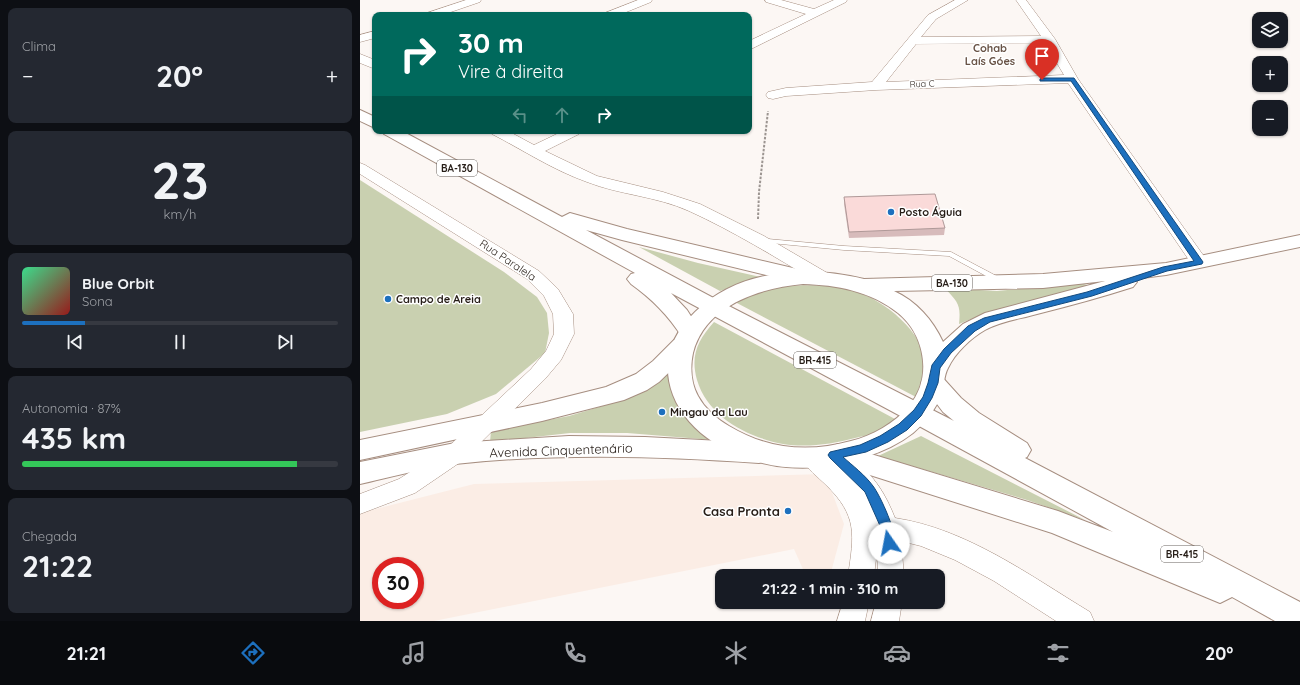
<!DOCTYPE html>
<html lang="pt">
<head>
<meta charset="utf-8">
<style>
	:root { --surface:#171b24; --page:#242831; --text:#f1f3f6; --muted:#9ea1a6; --line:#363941; --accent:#1d70be }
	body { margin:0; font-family:Quicksand,sans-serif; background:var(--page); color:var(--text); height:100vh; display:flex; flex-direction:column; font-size:15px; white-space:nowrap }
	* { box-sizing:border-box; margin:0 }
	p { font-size:13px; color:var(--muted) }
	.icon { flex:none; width:22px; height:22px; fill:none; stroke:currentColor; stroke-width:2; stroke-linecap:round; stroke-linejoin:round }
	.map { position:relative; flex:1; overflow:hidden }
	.side { display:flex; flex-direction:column; gap:8px; padding:8px; background:#0d0f14; width:360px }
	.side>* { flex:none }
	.guide { position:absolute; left:12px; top:12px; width:380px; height:122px; border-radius:8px; box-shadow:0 1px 3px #0004; background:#00695c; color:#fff; overflow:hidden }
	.tools { position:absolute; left:892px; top:12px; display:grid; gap:8px }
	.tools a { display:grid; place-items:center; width:36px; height:36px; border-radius:8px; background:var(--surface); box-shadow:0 1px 3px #0004; font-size:20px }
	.speed { position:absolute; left:12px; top:557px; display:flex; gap:8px; font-size:20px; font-weight:700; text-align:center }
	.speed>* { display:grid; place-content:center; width:52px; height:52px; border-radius:50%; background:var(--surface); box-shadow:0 1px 3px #0004; line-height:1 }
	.speed .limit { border:6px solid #d22; background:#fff; color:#111 }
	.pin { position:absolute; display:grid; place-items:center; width:34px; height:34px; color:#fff; margin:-41px -17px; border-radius:50% 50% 50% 0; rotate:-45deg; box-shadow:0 0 4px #0007 }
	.pin .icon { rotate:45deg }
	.me { position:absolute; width:44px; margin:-22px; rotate:348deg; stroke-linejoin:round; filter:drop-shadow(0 0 3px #0008) }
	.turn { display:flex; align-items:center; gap:14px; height:84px; padding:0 20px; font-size:18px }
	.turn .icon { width:52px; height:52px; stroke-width:2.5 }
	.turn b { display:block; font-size:28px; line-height:34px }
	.lanes { display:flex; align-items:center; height:38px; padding:0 20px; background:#0003; justify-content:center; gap:20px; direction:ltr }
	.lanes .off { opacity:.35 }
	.big { font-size:30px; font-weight:700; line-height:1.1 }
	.side .widget { flex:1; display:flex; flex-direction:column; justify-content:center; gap:6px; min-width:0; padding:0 14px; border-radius:8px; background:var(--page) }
	.side .dial { align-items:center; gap:0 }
	.dial b { font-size:52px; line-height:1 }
	.song { display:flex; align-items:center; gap:12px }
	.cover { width:48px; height:48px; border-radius:6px; background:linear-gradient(135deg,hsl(150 70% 55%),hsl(0 70% 35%)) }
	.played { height:4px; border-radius:2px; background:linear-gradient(90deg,var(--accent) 20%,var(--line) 20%) }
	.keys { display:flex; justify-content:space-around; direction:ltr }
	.heat { display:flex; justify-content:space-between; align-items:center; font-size:22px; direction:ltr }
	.charge { height:6px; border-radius:3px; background:linear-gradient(90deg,#34c759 87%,var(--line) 0) }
	.trip { position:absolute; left:355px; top:569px; width:230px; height:40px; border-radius:8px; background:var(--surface); box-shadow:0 1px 3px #0004; font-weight:700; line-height:40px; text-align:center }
	.tab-bar { display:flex; height:64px; justify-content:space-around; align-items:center; background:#090b0e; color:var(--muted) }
	.tab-bar .icon { width:28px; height:28px }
	.tab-bar .selected { color:var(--accent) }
	.tab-bar b { font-size:18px; color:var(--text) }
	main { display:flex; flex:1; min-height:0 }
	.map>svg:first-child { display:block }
	.built { fill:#fbede5; fill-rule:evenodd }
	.green { fill:#c9d0b0 }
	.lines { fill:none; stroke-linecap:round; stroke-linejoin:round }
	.lane-casing { stroke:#a68e80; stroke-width:1 }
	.street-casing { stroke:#a68e80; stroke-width:1 }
	.secondary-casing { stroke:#a68e80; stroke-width:2 }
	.primary-casing { stroke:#a68e80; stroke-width:2 }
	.highway-casing { stroke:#a68e80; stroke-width:2 }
	.path { stroke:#9c9591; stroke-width:2; stroke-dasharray:2.5 1.5; stroke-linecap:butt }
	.lane { fill:#fff; fill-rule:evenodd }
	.street { fill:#fff; fill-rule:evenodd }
	.secondary { fill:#fff; fill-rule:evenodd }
	.primary { fill:#fff; fill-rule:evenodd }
	.highway { fill:#fff; fill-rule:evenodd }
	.wall { fill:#d7bbbb }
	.building { fill:#fadad9; stroke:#af9998 }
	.route { fill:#1d70be; stroke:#13497c }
	.poi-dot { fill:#1d70be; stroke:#fff; stroke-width:1.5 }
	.labels { text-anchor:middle; stroke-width:3; stroke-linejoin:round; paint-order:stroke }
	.far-street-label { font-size:9px; fill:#261d17; stroke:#fff }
	.shield { fill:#fff; stroke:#67615d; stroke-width:1 }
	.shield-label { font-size:10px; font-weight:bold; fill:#261d17 }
	.far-quarter-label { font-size:11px; font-weight:bold; fill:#685245; stroke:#fff }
	.poi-label { font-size:11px; font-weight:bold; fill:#261d17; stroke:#fff; text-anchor:start }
	.street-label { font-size:11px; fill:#261d17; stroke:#fff }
	.near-street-label { font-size:13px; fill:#261d17; stroke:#fff }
	.near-poi-label { font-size:13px; font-weight:bold; fill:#261d17; stroke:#fff; text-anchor:end }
</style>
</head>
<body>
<main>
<section class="side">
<div class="widget"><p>Clima</p>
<div class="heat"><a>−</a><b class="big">20°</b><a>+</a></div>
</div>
<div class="widget dial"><b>23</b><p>km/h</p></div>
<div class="widget">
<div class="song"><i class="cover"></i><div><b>Blue Orbit</b><p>Sona</p></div></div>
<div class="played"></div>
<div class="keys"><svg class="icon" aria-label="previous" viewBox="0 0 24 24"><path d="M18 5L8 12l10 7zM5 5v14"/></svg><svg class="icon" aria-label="pause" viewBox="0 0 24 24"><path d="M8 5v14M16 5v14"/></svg><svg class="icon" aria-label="next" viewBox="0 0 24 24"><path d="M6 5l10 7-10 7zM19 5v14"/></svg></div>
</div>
<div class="widget"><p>Autonomia · 87%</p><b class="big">435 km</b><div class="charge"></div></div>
<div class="widget"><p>Chegada</p><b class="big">21:22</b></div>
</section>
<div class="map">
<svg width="940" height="621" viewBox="0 0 940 621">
	<rect width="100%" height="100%" fill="#fcf7f4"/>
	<path class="built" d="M465,474L484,524L470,576H446L434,549L74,621H0V513L114,484ZM21,566H55V600H21Z"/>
	<g class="green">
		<path d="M0,180L144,272L177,297L187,313L189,333L185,353L136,394L87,414L0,432Z"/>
		<path d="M279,247L338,263L405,278L382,283L360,291Z"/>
		<path d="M720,283L731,286L726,291L616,317L599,324C601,304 598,303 585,288L637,291Z"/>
		<path d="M425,286C447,285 473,284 495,291C523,300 565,332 565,364C564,375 559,387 556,397L375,302L390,294Z"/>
		<path d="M354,322L535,419C531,422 526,428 521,430C514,435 503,436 495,438C473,444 446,448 423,444C387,437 348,417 337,380C330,355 338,340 354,322Z"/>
		<path d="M312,364L353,440L267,433H210L130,442L131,431L209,416L266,399L295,384Z"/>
		<path d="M561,436L725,520L667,500L518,456Z"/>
	</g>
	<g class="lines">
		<g class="lane-casing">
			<path id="lane" d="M397,238L484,246L591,252L646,281L642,284L639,283L589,256L484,250L400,242L396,240Z"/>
		</g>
		<g class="street-casing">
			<g id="street">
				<path d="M106,0H121L120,2L82,15H66L67,13Z"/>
				<path d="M278,0H292L291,2L259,15H244L245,13Z"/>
				<path d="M405,0H421L454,9L474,0H487L486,2L389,50V41L446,14L406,2Z"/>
				<path d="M595,0H608L576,19L561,37L681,36L656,0H666L695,39L718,79L848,262L845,266L839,267L833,266L708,83L516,90L426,96L413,99L408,98L406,95L408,92L426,88L512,82L568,15ZM685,43L704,75L526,82L556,44Z"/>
				<path d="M15,31V38L0,42V35Z"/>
				<path d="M0,54L15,60V69L0,63Z"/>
				<path d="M130,131H148L174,145L203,131H221L219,134L185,151L237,176L303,192L340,204L404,236L469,274L472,278L469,282L463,284L457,282C415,257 373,231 329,211C296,196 260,195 227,182C193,170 163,150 132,134Z"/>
				<path d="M0,163L5,165L179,271L198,289L213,314L214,334L201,360L185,379L102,461L55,493L0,514V494L39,479L86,449L171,369L186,351L194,334L193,314L184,296L167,279L0,174Z"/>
				<path d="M474,446C483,449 487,454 494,460C515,477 525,493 535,518C607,529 669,575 730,612L734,621H696L634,581L595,560L561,546L541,541L544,576H518L517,550L514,576H488C494,535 498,516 466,485C458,477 447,469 441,458L445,452L453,449L463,453L466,449Z"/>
				<path d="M483,602H509L505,621H477Z"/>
				<path d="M516,602H542L539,621H511Z"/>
			</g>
		</g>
		<g class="secondary-casing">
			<g id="secondary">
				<path d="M322,338L330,340L334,346L330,352L299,382L287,390L264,400L182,421L0,460V440L182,403L246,387L276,374L293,361L314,340Z"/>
				<path d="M209,436L285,437L399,443L408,446L412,453L408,460L399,463C298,456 196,453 95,464C63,468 31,477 0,484V462L95,443Z"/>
			</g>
		</g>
		<g class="primary-casing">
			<path id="primary" d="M940,235V247L806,275L774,279L777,282L773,287C742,297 709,306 677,314C660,319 641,321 625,330C611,338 595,353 588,368C584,375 584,385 582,393C577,408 565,423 553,433C539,444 522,452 505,457C453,475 399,471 353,442C336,431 320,414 313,395C301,363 311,335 335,312C379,269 447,265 504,279L683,274L806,263ZM745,281L625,313L603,324L583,342C573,320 556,301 534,291L683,288ZM443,284C477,285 510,291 538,313C565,335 573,378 549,406C535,423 512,436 491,441C448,453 407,449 369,426C357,419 345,409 338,396C331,383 330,367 333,353C345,305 400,288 443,284Z"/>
		</g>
		<g class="highway-casing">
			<g id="highway">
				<path d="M0,110L15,117V128L0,121Z"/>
				<path d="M22,131H42L202,217L210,213L267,229L450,272L453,277L450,282L443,284L262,240L226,230L361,302L594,421L583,412L561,383L564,377L573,374L582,377L601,398L619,413L667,443L671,450L667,457L665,458L940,602V621H915L872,597L860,603L692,533L469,462L465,455L469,448L478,444L698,511L753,532L548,420L311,293L327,310L341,332L338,337L330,340L322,337C308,315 292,299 271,284L267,279L271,274L275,273L24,134Z"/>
			</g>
		</g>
		<path class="path" d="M398,219L399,192L408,111"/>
		<use href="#lane" class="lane"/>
		<use href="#street" class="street"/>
		<use href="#secondary" class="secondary"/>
		<use href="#primary" class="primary"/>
		<use href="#highway" class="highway"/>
	</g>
	<path class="wall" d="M484,197L585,228L584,235L489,238L484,204Z"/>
	<path class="building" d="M575,194L585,228L489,232L484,197Z"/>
	<path class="route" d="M682,78H714L843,262L842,264L807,271L732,296L630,322L615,331L591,353L580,368L578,383L572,398L561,416L547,430L528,442L506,452L483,457C493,466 505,475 513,486C520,495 539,536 534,546L529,548L525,546L521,528L505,492L470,458L468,455L470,452L500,445L520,436L539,424L554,410L563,397L568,383L572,365L584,349L608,326L624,318L727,292L803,267L834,261L711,81H680V79Z"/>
	<g class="poi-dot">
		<circle cx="531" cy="212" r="4"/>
		<circle cx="28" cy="299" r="4"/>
		<circle cx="302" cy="412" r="4"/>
		<circle cx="428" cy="511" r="4"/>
	</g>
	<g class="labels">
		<g class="far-street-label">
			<text transform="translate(562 84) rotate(-2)" y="3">Rua C</text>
		</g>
		<g class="shield">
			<rect x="77" y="160" width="40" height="16" rx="3"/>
			<rect x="572" y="275" width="40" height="16" rx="3"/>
			<rect x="434" y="352" width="42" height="16" rx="3"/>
			<rect x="801" y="546" width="42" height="16" rx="3"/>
		</g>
		<g class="shield-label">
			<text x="97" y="172">BA-130</text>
			<text x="592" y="287">BA-130</text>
			<text x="455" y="364">BR-415</text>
			<text x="822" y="558">BR-415</text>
		</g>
		<g class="far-quarter-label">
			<text x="630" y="52">Cohab<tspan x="630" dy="13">Laís Góes</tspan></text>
		</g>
		<g class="poi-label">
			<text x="539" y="216">Posto Águia</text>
			<text x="36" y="303">Campo de Areia</text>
			<text x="310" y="416">Mingau da Lau</text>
		</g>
		<g class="street-label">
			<text transform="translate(148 260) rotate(34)" y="4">Rua Paralela</text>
		</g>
		<g class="near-street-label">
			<text transform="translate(201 450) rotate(-2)" y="5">Avenida Cinquentenário</text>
		</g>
		<g class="near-poi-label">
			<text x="420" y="516">Casa Pronta</text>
		</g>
	</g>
</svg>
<div class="tools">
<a><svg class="icon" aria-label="layers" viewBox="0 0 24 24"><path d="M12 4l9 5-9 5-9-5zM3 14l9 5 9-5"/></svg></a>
<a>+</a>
<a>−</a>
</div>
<div class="speed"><div class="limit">30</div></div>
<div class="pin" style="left:682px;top:80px;background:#d93025"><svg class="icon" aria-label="arrive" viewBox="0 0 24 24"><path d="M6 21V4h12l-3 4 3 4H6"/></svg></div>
<svg class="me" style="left:529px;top:543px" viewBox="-20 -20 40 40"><circle r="19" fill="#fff"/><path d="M0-13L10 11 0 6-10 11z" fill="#1d70be"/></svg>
<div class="trip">21:22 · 1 min · 310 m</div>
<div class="guide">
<div class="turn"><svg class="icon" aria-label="right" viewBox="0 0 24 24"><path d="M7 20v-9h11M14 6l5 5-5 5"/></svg><div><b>30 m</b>Vire à direita</div></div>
<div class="lanes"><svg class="icon off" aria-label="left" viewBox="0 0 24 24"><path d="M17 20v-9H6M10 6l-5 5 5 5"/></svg><svg class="icon off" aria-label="ahead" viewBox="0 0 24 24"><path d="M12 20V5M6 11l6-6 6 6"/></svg><svg class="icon" aria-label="right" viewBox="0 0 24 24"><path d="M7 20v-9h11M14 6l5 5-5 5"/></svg></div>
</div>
</div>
</main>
<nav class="tab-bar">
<b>21:21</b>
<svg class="icon selected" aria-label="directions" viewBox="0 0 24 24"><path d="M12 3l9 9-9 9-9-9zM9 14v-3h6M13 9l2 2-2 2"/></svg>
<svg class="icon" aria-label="music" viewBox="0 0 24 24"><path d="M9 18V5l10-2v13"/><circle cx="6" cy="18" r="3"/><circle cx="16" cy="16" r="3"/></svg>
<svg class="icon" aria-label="phone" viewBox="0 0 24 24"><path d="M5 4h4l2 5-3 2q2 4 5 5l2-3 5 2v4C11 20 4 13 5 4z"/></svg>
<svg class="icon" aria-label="climate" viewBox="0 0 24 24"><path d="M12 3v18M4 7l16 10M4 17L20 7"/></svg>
<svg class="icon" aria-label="car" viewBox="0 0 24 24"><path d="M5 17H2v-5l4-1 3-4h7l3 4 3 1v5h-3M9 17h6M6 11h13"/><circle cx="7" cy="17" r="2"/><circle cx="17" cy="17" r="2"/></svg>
<svg class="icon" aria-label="filters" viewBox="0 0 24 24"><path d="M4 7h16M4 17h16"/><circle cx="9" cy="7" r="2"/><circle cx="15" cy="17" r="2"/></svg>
<b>20°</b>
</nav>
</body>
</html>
